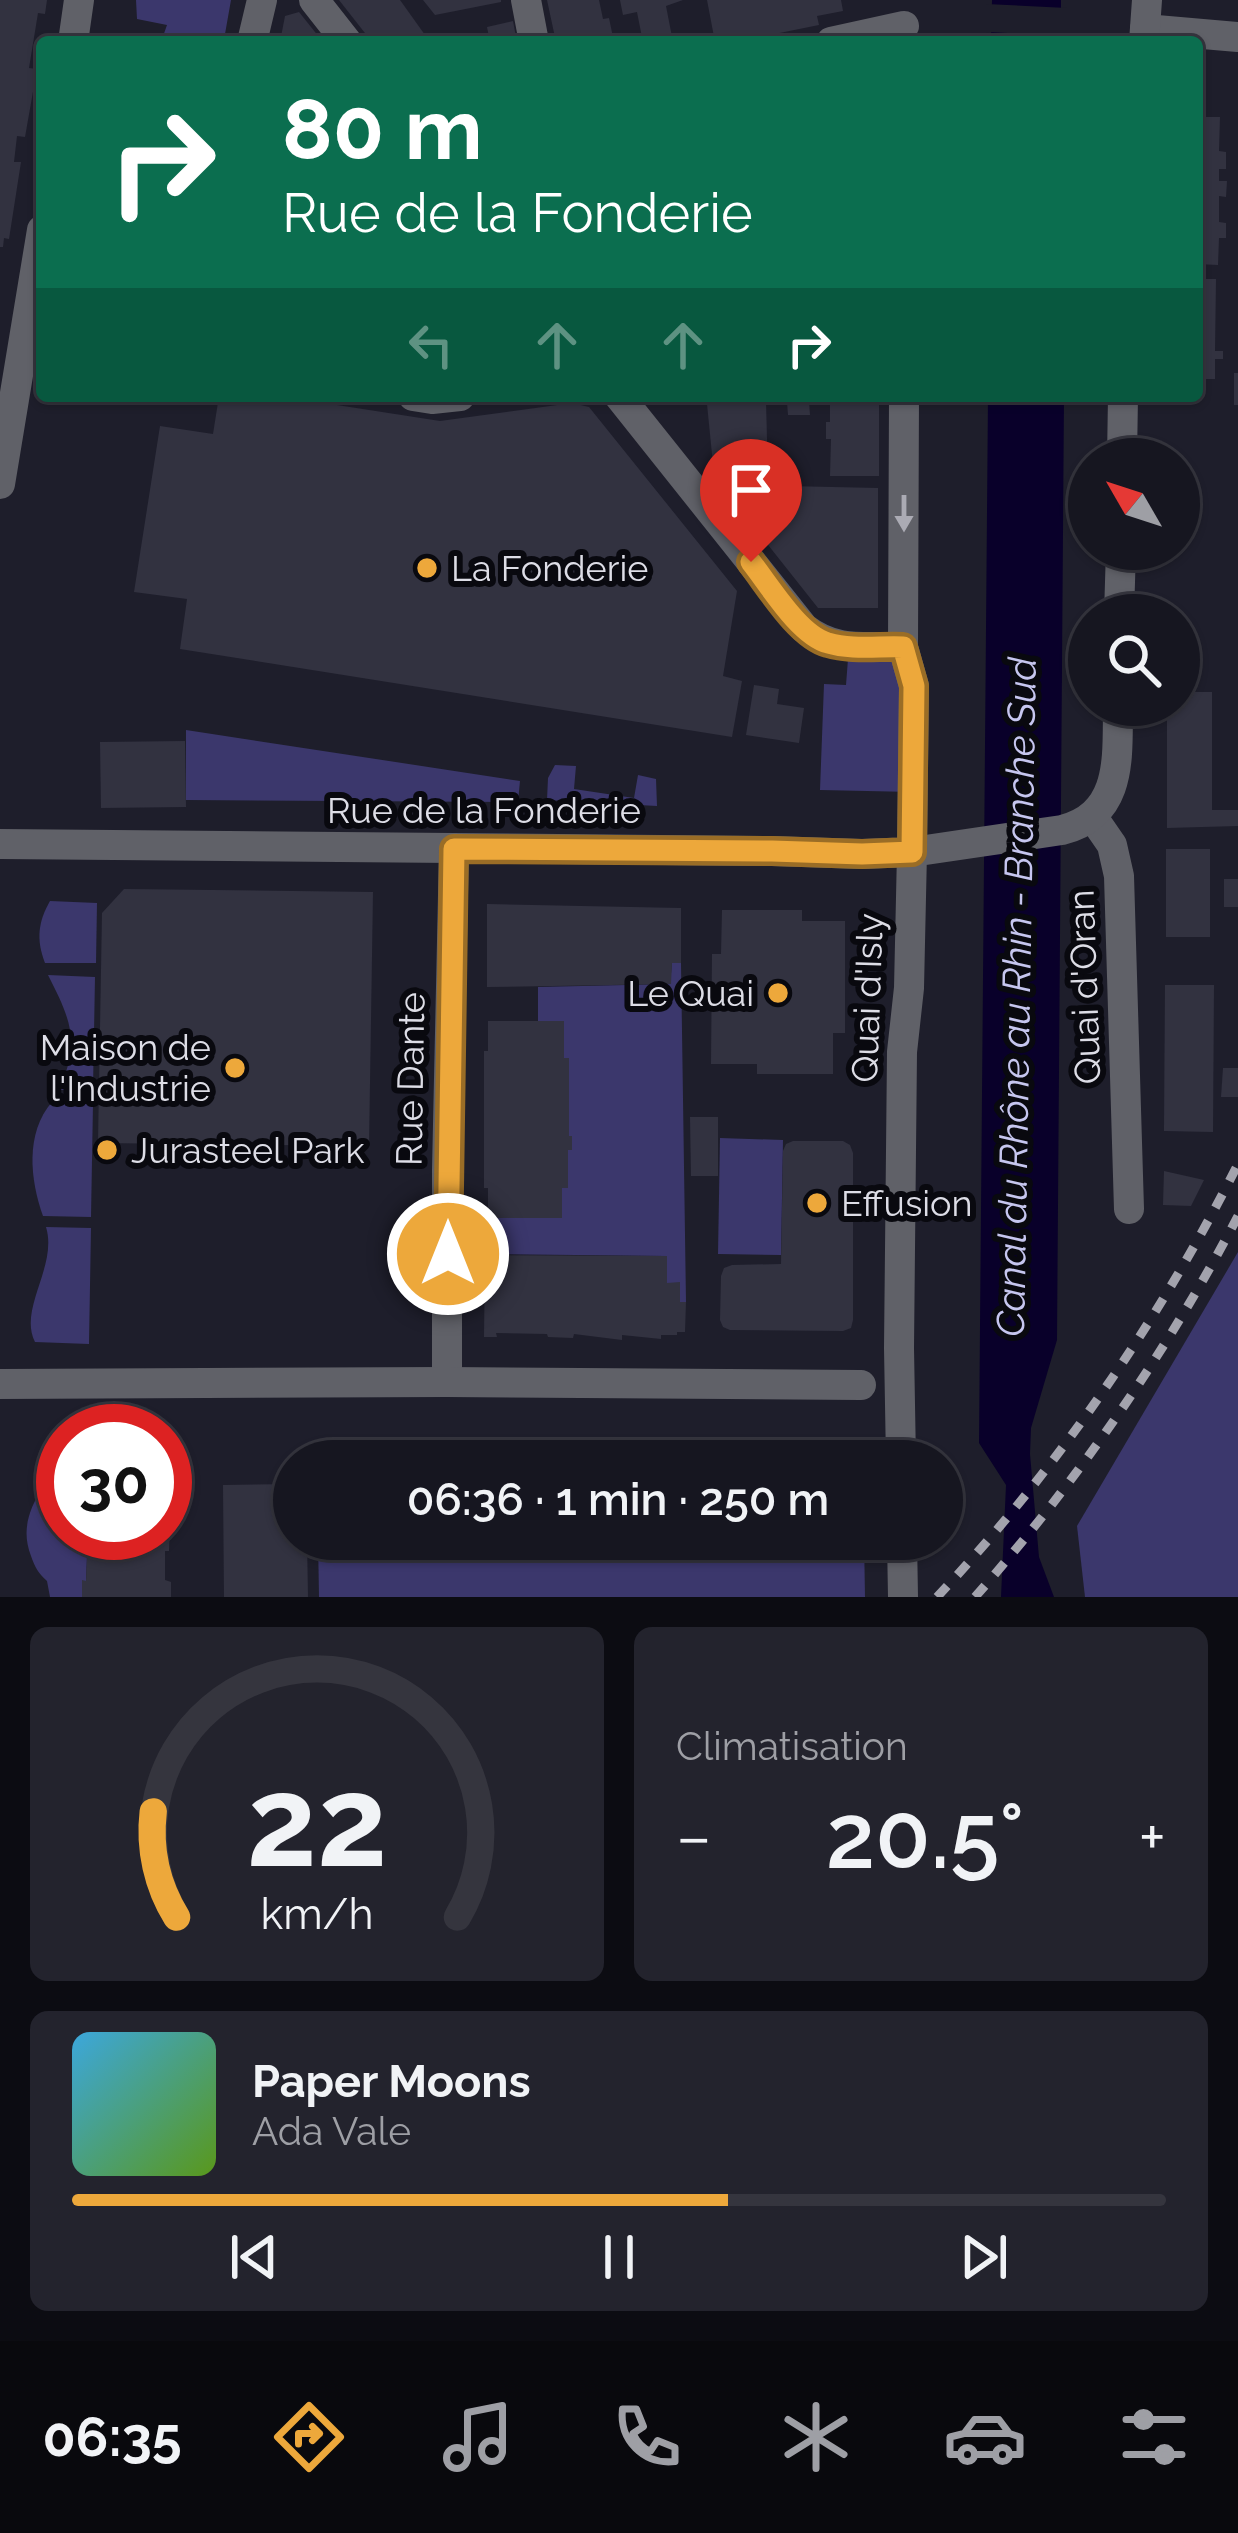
<!DOCTYPE html>
<html lang="fr">
<head>
<meta charset="utf-8">
<style>
	:root { --surface:#161620; --page:#23232d; --text:#f1f3f6; --muted:#9e9fa5; --line:#35353e; --accent:#eda83b }
	body { margin:0; font-family:Raleway,sans-serif; background:var(--page); color:var(--text); height:100vh; display:flex; flex-direction:column; font-size:45px; white-space:nowrap }
	* { box-sizing:border-box; margin:0 }
	p { font-size:39px; color:var(--muted) }
	.icon { flex:none; width:66px; height:66px; fill:none; stroke:currentColor; stroke-width:2; stroke-linecap:round; stroke-linejoin:round }
	.map { position:relative; height:1597px; overflow:hidden }
	.sheet { display:flex; flex-direction:column; gap:30px; padding:30px; background:#0c0c12; flex:1 }
	.sheet>* { flex:none }
	.top-card { position:absolute; left:36px; top:36px; width:1167px; height:366px; border-radius:12px; box-shadow:0 3px 9px #0004,0 0 0 3px var(--line); background:#0b6e4f; color:#fff; overflow:hidden }
	.needle { width:78px; rotate:309deg }
	.controls { position:absolute; left:1068px; top:438px; display:grid; gap:24px }
	.controls a { display:grid; place-items:center; width:132px; height:132px; border-radius:50%; background:var(--surface); box-shadow:0 3px 9px #0004,0 0 0 3px var(--line); font-size:60px }
	.speed { position:absolute; left:36px; top:1404px; display:flex; gap:24px; font-size:60px; font-weight:700; text-align:center }
	.speed>* { display:grid; place-content:center; width:156px; height:156px; border-radius:50%; background:var(--surface); box-shadow:0 3px 9px #0004,0 0 0 3px var(--line); line-height:1 }
	.speed .limit { border:18px solid #d22; background:#fff; color:#111 }
	.pin { position:absolute; display:grid; place-items:center; width:102px; height:102px; color:#fff; margin:-123px -51px; border-radius:50% 50% 50% 0; rotate:-45deg; box-shadow:0 0 12px #0007 }
	.pin .icon { rotate:45deg }
	.me { position:absolute; width:132px; margin:-66px; rotate:0deg; stroke-linejoin:round; filter:drop-shadow(0 0 9px #0008) }
	.turn { display:flex; align-items:center; gap:42px; height:252px; padding:0 48px; font-size:54px }
	.turn .icon { width:156px; height:156px; stroke-width:2.5 }
	.turn b { display:block; font-size:84px; line-height:102px }
	.lanes { display:flex; align-items:center; height:114px; padding:0 48px; background:#0003; justify-content:center; gap:60px; direction:ltr }
	.lanes .off { opacity:.35 }
	.big { font-size:90px; font-weight:600; line-height:1.1 }
	.sheet .tile { flex:1; display:flex; flex-direction:column; justify-content:center; gap:18px; min-width:0; padding:0 42px; border-radius:18px; background:var(--page) }
	.sheet .dial { align-items:center; gap:0 }
	.dial svg { height:312px; overflow:visible; fill:none; stroke:var(--line); stroke-width:7; stroke-linecap:round; text-anchor:middle }
	.dial text { fill:var(--text); stroke:none }
	.song { display:flex; align-items:center; gap:36px }
	.cover { width:144px; height:144px; border-radius:18px; background:linear-gradient(135deg,hsl(200 70% 55%),hsl(90 70% 35%)) }
	.played { height:12px; border-radius:6px; background:linear-gradient(90deg,var(--accent) 60%,var(--line) 60%) }
	.keys { display:flex; justify-content:space-around; direction:ltr }
	.heat { display:flex; justify-content:space-between; align-items:center; font-size:66px; direction:ltr }
	.sheet .tiles { flex:1; display:grid; gap:30px; grid-template-columns:1fr 1fr }
	.tile:last-child { grid-column:span 2 }
	.trip { position:absolute; left:273px; top:1440px; width:690px; height:120px; border-radius:60px; background:var(--surface); box-shadow:0 3px 9px #0004,0 0 0 3px var(--line); font-weight:600; line-height:120px; text-align:center }
	.tab-bar { display:flex; height:192px; justify-content:space-around; align-items:center; background:#09090d; color:var(--muted) }
	.tab-bar .icon { width:84px; height:84px }
	.tab-bar .selected { color:var(--accent) }
	.tab-bar b { font-size:54px; color:var(--text) }
	.map>svg:first-child { display:block }
	.green { fill:#3b376c }
	.water { fill:#09002a }
	.pier { fill:#1e1e2b }
	.building { fill:#323240 }
	.lines { fill:none; stroke-linecap:round; stroke-linejoin:round }
	.minor { stroke:#606168; stroke-width:30 }
	.tertiary { stroke:#606168; stroke-width:30 }
	.rail { stroke:#a3a3ad; stroke-width:9; stroke-dasharray:15 15; stroke-linecap:butt }
	.oneway { fill:#ababb4 }
	.route-casing { stroke:#9a6d26; stroke-width:30 }
	.route { stroke:#eda83b; stroke-width:21 }
	.poi-dot { fill:#eda83b; stroke:#09090f; stroke-width:4.5 }
	.labels { text-anchor:middle; stroke-width:12; stroke-linejoin:round; paint-order:stroke }
	.poi-label { font-size:36px; fill:#dddde6; stroke:#09090f; text-anchor:start }
	.street-label { font-size:36px; fill:#dddde6; stroke:#09090f }
	.water-label { font-size:39px; font-style:italic; fill:#c6c6ef; stroke:#09090f }
</style>
</head>
<body>
<div class="map">
<svg width="1238" height="1597" viewBox="0 0 1238 1597">
	<rect width="100%" height="100%" fill="#1e1e2b"/>
	<g class="green">
		<path d="M136,0H231L225,34L217,33L215,42H161L167,25L137,19Z"/>
		<path d="M849,646L903,647L913,792L820,790L824,684L846,685Z"/>
		<path d="M186,730L520,781L518,802L186,800Z"/>
		<path d="M555,765L576,766L574,789L634,798L638,775L656,779L657,806L547,800L548,778Z"/>
		<path d="M50,901L97,903L96,963H45C36,940 38,922 50,901Z"/>
		<path d="M672,963H681L686,1302H680V1283H667L666,1256L478,1254V1218L562,1217V1188L568,1187V1150L572,1149V1137L569,1136V1059L564,1058L538,1021V987L670,984Z"/>
		<path d="M48,975L95,977L93,1089L58,1090C82,1044 70,1018 48,975Z"/>
		<path d="M52,1102L93,1103L91,1217L43,1216C30,1180 25,1133 52,1102Z"/>
		<path d="M720,1138L783,1140L781,1255L718,1254Z"/>
		<path d="M46,1227L91,1228L89,1344L35,1342C18,1309 58,1266 46,1227Z"/>
		<path d="M1238,1252V1597H1085L1077,1526Z"/>
		<path d="M63,1453V1533H88L86,1581H82V1597H50L47,1581C38,1573 35,1567 31,1556C15,1515 46,1487 63,1453Z"/>
		<path d="M318,1539H864L865,1597H319Z"/>
	</g>
	<g class="water">
		<path d="M992,0H1061V42H991Z"/>
		<path d="M988,396H1064L1057,1340L1031,1428L1030,1454L1039,1557L1054,1597H1001L1006,1485L979,1443Z"/>
	</g>
	<path class="pier" d="M986,4L1067,8V36L986,32Z"/>
	<g class="building">
		<path d="M0,0H47L45,14L38,13L29,68L37,69L25,137L17,136L14,162H21L9,239L4,238L3,247H0Z"/>
		<path d="M339,0H400L430,42H372Z"/>
		<path d="M423,0H501V2L435,15Z"/>
		<path d="M547,0H599L603,19L609,18L614,42H556Z"/>
		<path d="M620,0H683L666,6L673,42H643L637,12L623,15Z"/>
		<path d="M707,0H841L843,11L817,16L819,25L735,42H715Z"/>
		<path d="M299,12L323,42H280L285,16Z"/>
		<path d="M513,21L517,42H490L487,27Z"/>
		<path d="M1197,117H1220L1219,151L1226,152V169H1219V181H1227L1226,197L1219,196V222L1226,223V238H1219L1218,265L1197,264Z"/>
		<path d="M1197,279H1216L1215,351H1223V359H1215V379H1197Z"/>
		<rect x="1234" y="373" width="4" height="32"/>
		<path d="M219,396H279L440,421L572,403L589,407L737,591L723,676L742,681L732,737L180,649L187,599L134,592L160,426L213,434Z"/>
		<path d="M658,396H708V404L658,405Z"/>
		<path d="M802,396L879,399V476H830L831,439H826V422H830V400L809,401L810,415H788L787,402L802,401Z"/>
		<path d="M766,402L768,475L714,474L707,404Z"/>
		<path d="M787,486L878,488V608H818L738,507L744,501L787,502Z"/>
		<path d="M754,685L779,689L777,704L804,708L799,743L746,735Z"/>
		<path d="M1179,692H1212V810H1238V826L1167,828V705H1179Z"/>
		<path d="M185,741L186,807L101,808L100,742Z"/>
		<rect x="1166" y="849" width="44" height="88"/>
		<rect x="1224" y="879" width="14" height="28"/>
		<path d="M124,889L373,892L369,1146L98,1143L102,913Z"/>
		<path d="M487,904L681,908V963H672L671,984L487,987Z"/>
		<path d="M722,910H802V921H845V1033H833V1074H757V1064H711L712,954H721Z"/>
		<path d="M1165,985H1214L1213,1132L1164,1131Z"/>
		<path d="M488,1021H564V1058H569V1136H572V1150H568V1188H562V1218H488V1188H484V1051H488Z"/>
		<path d="M1223,1068H1238V1097H1221Z"/>
		<path d="M690,1117H718V1176H691Z"/>
		<path d="M793,1141H843L850,1145L853,1153V1320L851,1328L843,1331L730,1330L723,1327L720,1320L721,1276L724,1268L732,1265L781,1264L783,1151L786,1144Z"/>
		<path d="M1164,1171L1204,1180L1191,1206L1163,1205Z"/>
		<path d="M485,1255L667,1256V1283L680,1282V1302H686L685,1332H677V1335H661V1339L622,1335V1340L574,1334L573,1338L548,1337L547,1334L496,1333L497,1337H484Z"/>
		<rect x="329" y="1438" width="244" height="23"/>
		<path d="M294,1484V1539H307L308,1597H224L223,1485Z"/>
		<path d="M167,1510L170,1525L169,1551H165V1580L171,1582V1597H82V1580L86,1581L88,1533H165Z"/>
	</g>
	<g class="lines">
		<g class="minor">
			<path d="M314,0L347,42"/>
			<path d="M526,0L534,42"/>
			<path d="M1145,29L1238,37"/>
			<path d="M73,42L79,0"/>
			<path d="M252,42L262,0"/>
			<path d="M831,42L904,26"/>
			<path d="M413,396L432,399L460,396"/>
			<path d="M619,396L804,628C836,653 865,646 903,647"/>
			<path d="M0,484L42,230"/>
			<path d="M1092,816L1112,845L1119,876L1129,1209"/>
			<path d="M0,844L772,851L862,854L912,852L914,686L903,647L904,396"/>
			<path d="M447,1382V1170L454,849"/>
			<path d="M0,1384L447,1382L861,1385"/>
		</g>
		<g class="tertiary">
			<path d="M1144,42L1147,0"/>
			<path d="M1122,459L1123,396"/>
			<path d="M1119,615L1121,549"/>
			<path d="M901,1461L899,1348L902,1052L909,988L912,852L1062,830C1124,814 1117,756 1118,705"/>
			<path d="M902,1539L903,1597"/>
		</g>
		<g class="rail">
			<path d="M937,1597C1058,1468 1159,1321 1238,1164"/>
			<path d="M975,1597C1078,1480 1166,1354 1238,1216"/>
		</g>
	</g>
	<defs><path id="oneway-solid" d="M-6-.8H1V-3.2L6.5 0L1 3.2V.8H-6Z" transform="scale(3)"/></defs>
	<use class="oneway" href="#oneway-solid" transform="translate(904 513) rotate(90)"/>
	<g class="lines">
		<g class="route-casing">
			<path id="route" d="M448,1254L454,849L772,851L862,854L912,852L914,686L903,647C879,646 851,650 828,643C799,635 770,586 751,562"/>
		</g>
		<use href="#route" class="route"/>
	</g>
	<g class="poi-dot">
		<circle cx="427" cy="568" r="12"/>
		<circle cx="778" cy="993" r="12"/>
		<circle cx="235" cy="1068" r="12"/>
		<circle cx="107" cy="1150" r="12"/>
		<circle cx="817" cy="1203" r="12"/>
	</g>
	<g class="labels">
		<g class="poi-label">
			<text x="451" y="581">La Fonderie</text>
			<text x="754" y="1006" text-anchor="end">Le Quai</text>
			<text x="211" y="1060" text-anchor="end">Maison de<tspan x="211" dy="41">l'Industrie</tspan></text>
			<text x="131" y="1163">Jurasteel Park</text>
			<text x="841" y="1216">Effusion</text>
		</g>
		<g class="street-label">
			<text x="484" y="823">Rue de la Fonderie</text>
			<text transform="translate(1084 987) rotate(-92)" y="13">Quai d'Oran</text>
			<text transform="translate(867 998) rotate(-88)" y="13">Quai d'Isly</text>
			<text transform="translate(410 1079) rotate(-89)" y="13">Rue Dante</text>
		</g>
		<g class="water-label">
			<text transform="translate(1016 997) rotate(-89)" y="14">Canal du Rhône au Rhin - Branche Sud</text>
		</g>
	</g>
</svg>
<div class="controls">
<a><svg class="needle" viewBox="-14 -14 28 28"><path d="M0-13l5 13h-10z" fill="#e53935"/><path d="M0 13l5-13h-10z" fill="#9e9fa5"/></svg></a>
<a><svg class="icon" aria-label="search" viewBox="0 0 24 24"><circle cx="10" cy="10" r="6"/><path d="M15 15l6 6"/></svg></a>
</div>
<div class="speed"><div class="limit">30</div></div>
<div class="pin" style="left:751px;top:562px;background:#d93025"><svg class="icon" aria-label="arrive" viewBox="0 0 24 24"><path d="M6 21V4h12l-3 4 3 4H6"/></svg></div>
<svg class="me" style="left:448px;top:1254px" viewBox="-20 -20 40 40"><circle r="17" fill="#eda83b" stroke="#fff" stroke-width="3"/><path d="M0-11L8 9 0 5-8 9z" fill="#fff"/></svg>
<div class="trip">06:36 · 1 min · 250 m</div>
<div class="top-card">
<div class="turn"><svg class="icon" aria-label="right" viewBox="0 0 24 24"><path d="M7 20v-9h11M14 6l5 5-5 5"/></svg><div><b>80 m</b>Rue de la Fonderie</div></div>
<div class="lanes"><svg class="icon off" aria-label="left" viewBox="0 0 24 24"><path d="M17 20v-9H6M10 6l-5 5 5 5"/></svg><svg class="icon off" aria-label="ahead" viewBox="0 0 24 24"><path d="M12 20V5M6 11l6-6 6 6"/></svg><svg class="icon off" aria-label="ahead" viewBox="0 0 24 24"><path d="M12 20V5M6 11l6-6 6 6"/></svg><svg class="icon" aria-label="right" viewBox="0 0 24 24"><path d="M7 20v-9h11M14 6l5 5-5 5"/></svg></div>
</div>
</div>
<section class="sheet">
<div class="tiles">
<div class="tile dial"><svg viewBox="0 0 100 80">
<path d="M14 69A42 42 0 1 1 86 69"/>
<path d="M14 69A42 42 0 0 1 8 42" stroke="#eda83b"/>
<text x="50" y="56" font-size="32" font-weight="700">22</text>
<text x="50" y="72" font-size="11">km/h</text>
</svg></div>
<div class="tile"><p>Climatisation</p>
<div class="heat"><a>−</a><b class="big">20.5°</b><a>+</a></div>
</div>
<div class="tile">
<div class="song"><i class="cover"></i><div><b>Paper Moons</b><p>Ada Vale</p></div></div>
<div class="played"></div>
<div class="keys"><svg class="icon" aria-label="previous" viewBox="0 0 24 24"><path d="M18 5L8 12l10 7zM5 5v14"/></svg><svg class="icon" aria-label="pause" viewBox="0 0 24 24"><path d="M8 5v14M16 5v14"/></svg><svg class="icon" aria-label="next" viewBox="0 0 24 24"><path d="M6 5l10 7-10 7zM19 5v14"/></svg></div>
</div>
</div>
</section>
<nav class="tab-bar">
<b>06:35</b>
<svg class="icon selected" aria-label="directions" viewBox="0 0 24 24"><path d="M12 3l9 9-9 9-9-9zM9 14v-3h6M13 9l2 2-2 2"/></svg>
<svg class="icon" aria-label="music" viewBox="0 0 24 24"><path d="M9 18V5l10-2v13"/><circle cx="6" cy="18" r="3"/><circle cx="16" cy="16" r="3"/></svg>
<svg class="icon" aria-label="phone" viewBox="0 0 24 24"><path d="M5 4h4l2 5-3 2q2 4 5 5l2-3 5 2v4C11 20 4 13 5 4z"/></svg>
<svg class="icon" aria-label="climate" viewBox="0 0 24 24"><path d="M12 3v18M4 7l16 10M4 17L20 7"/></svg>
<svg class="icon" aria-label="car" viewBox="0 0 24 24"><path d="M5 17H2v-5l4-1 3-4h7l3 4 3 1v5h-3M9 17h6M6 11h13"/><circle cx="7" cy="17" r="2"/><circle cx="17" cy="17" r="2"/></svg>
<svg class="icon" aria-label="filters" viewBox="0 0 24 24"><path d="M4 7h16M4 17h16"/><circle cx="9" cy="7" r="2"/><circle cx="15" cy="17" r="2"/></svg>
</nav>
</body>
</html>
